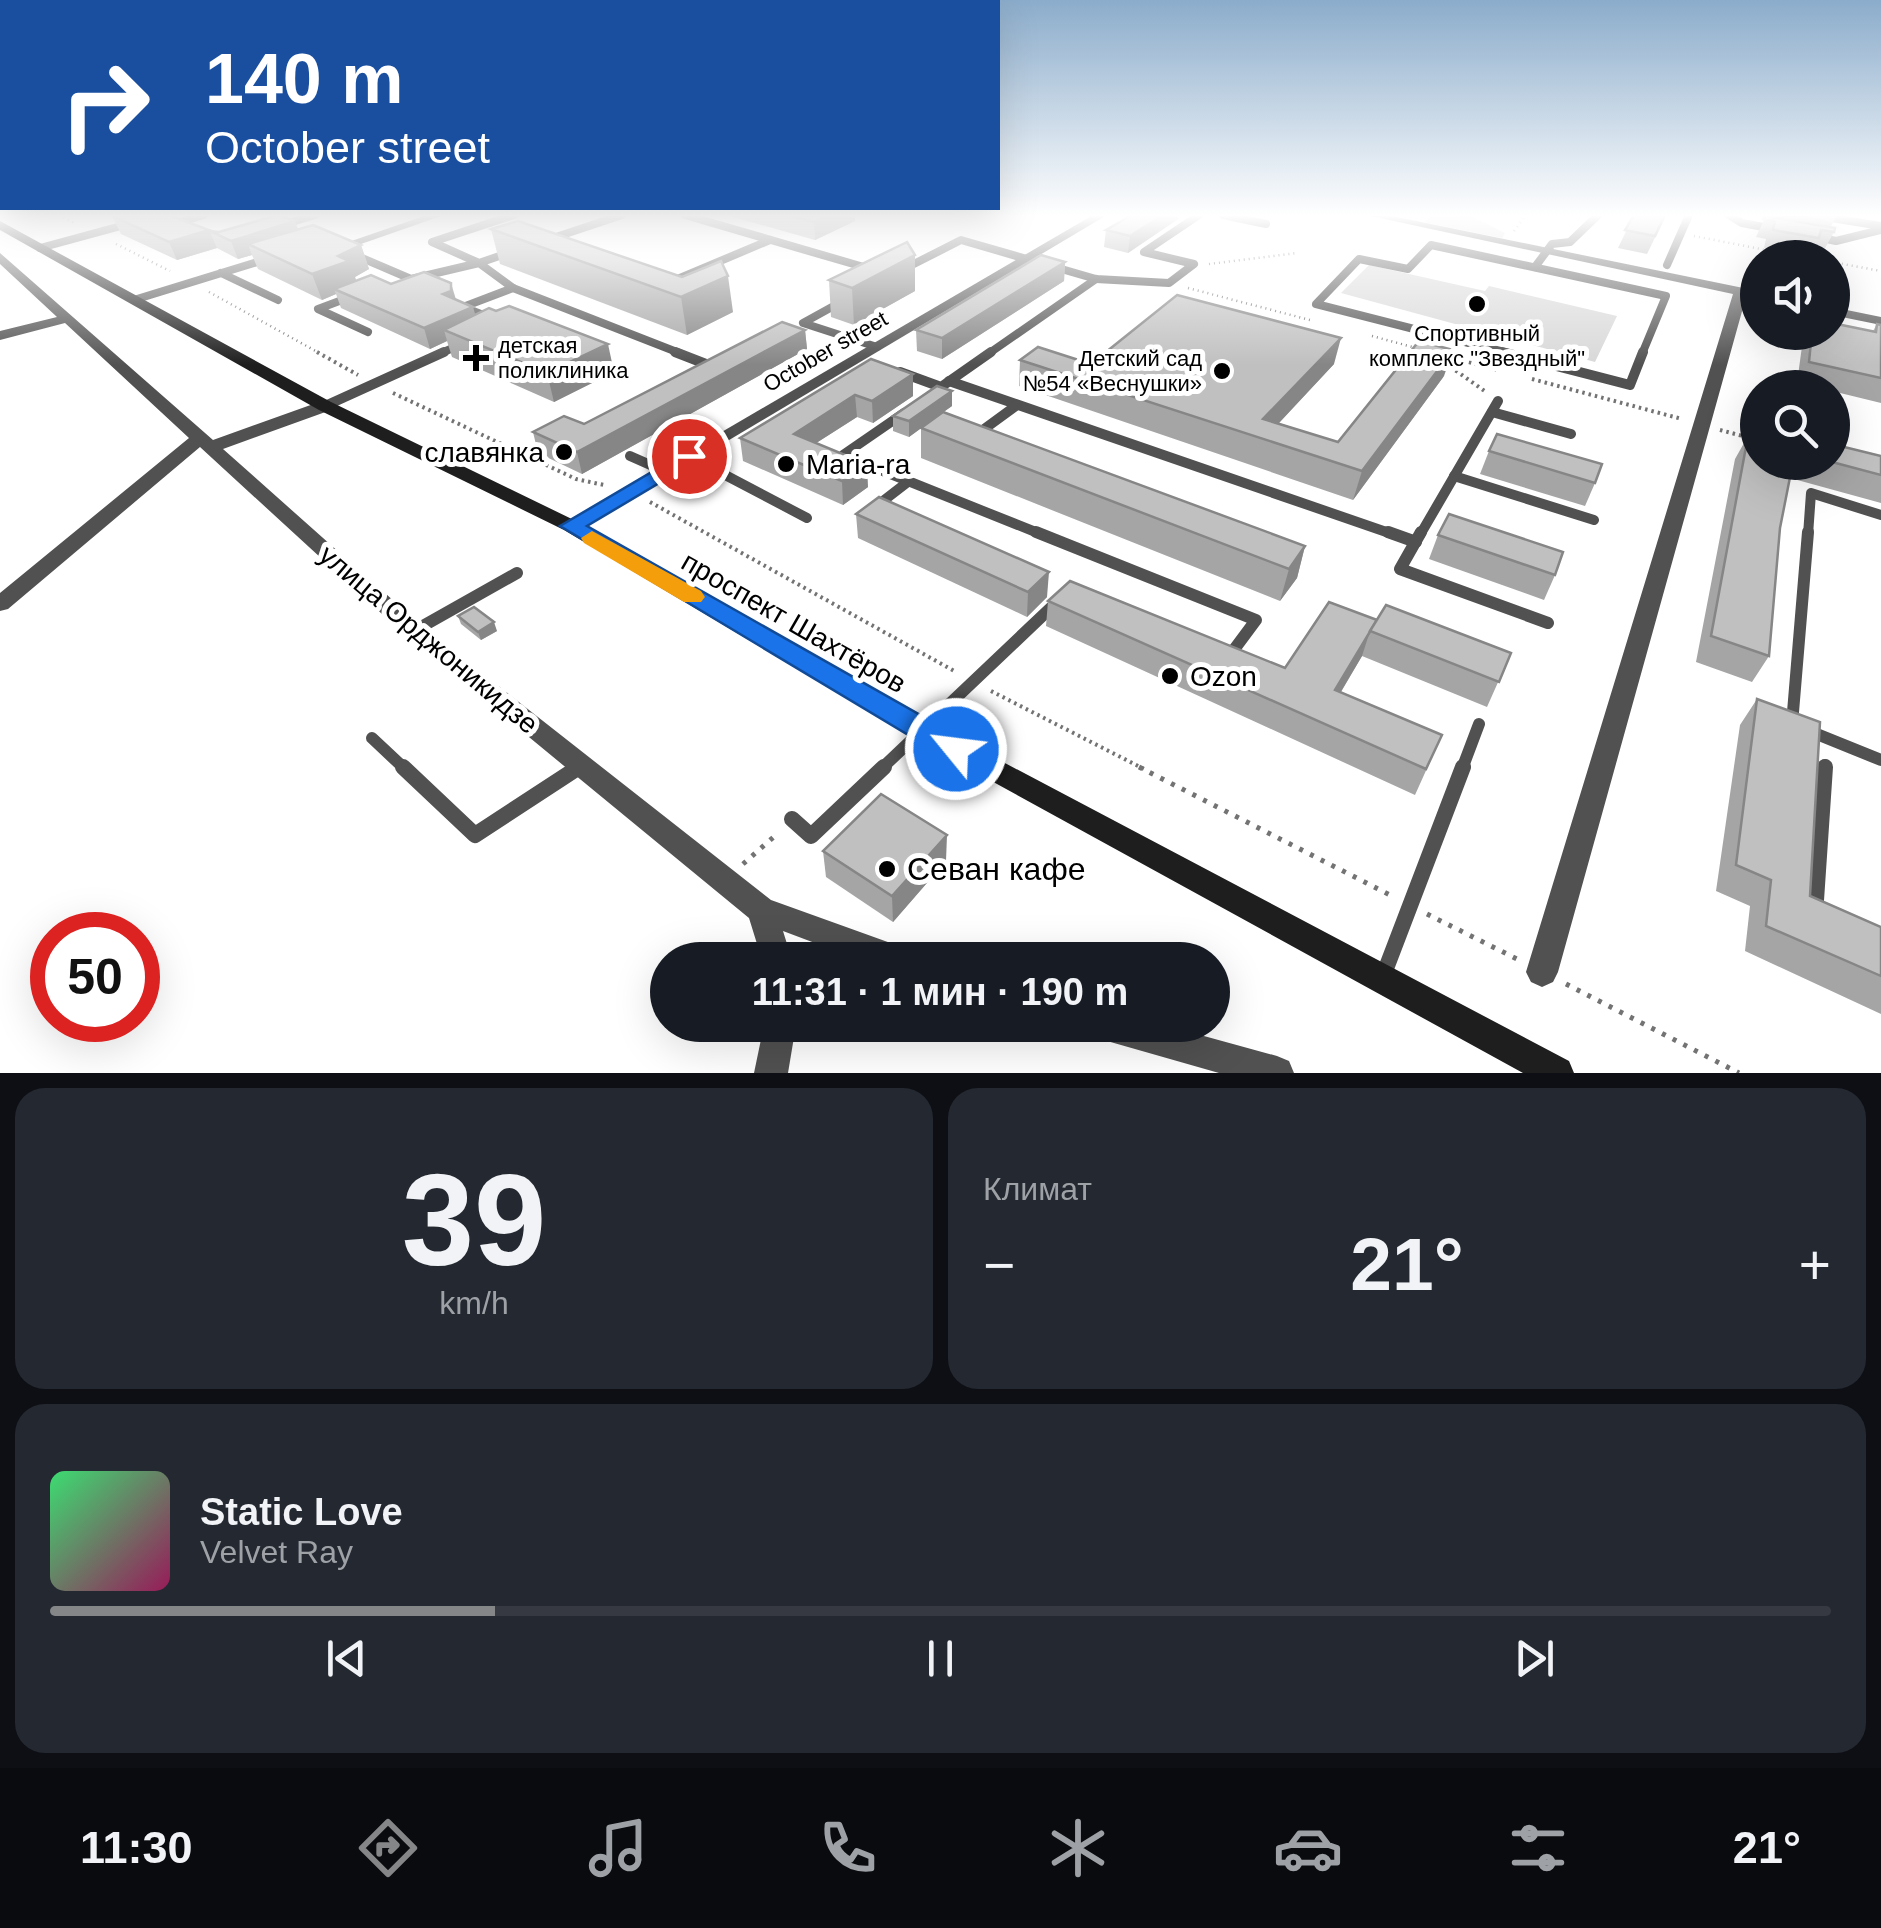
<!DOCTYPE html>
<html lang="ru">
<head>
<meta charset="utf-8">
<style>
	:root { --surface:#171b24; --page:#242831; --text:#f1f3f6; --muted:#9ea1a6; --line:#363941; --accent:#858687 }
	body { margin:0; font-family:Helvetica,sans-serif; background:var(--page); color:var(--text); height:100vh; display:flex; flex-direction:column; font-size:38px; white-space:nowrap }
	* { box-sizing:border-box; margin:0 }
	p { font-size:32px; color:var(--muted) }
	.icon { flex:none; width:55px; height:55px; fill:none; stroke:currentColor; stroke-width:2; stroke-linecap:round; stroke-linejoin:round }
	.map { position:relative; height:1073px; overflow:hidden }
	.details { display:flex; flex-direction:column; gap:15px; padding:15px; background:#0d0f14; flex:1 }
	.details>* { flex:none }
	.banner { position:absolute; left:0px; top:0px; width:1000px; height:210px; box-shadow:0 10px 40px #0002; background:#1a4fa0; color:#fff; overflow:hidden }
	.tools { position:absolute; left:1740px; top:240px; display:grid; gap:20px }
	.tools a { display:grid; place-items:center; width:110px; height:110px; border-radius:50%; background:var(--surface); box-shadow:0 10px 40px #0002; font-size:50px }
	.speed { position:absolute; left:30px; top:912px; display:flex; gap:20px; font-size:50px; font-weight:700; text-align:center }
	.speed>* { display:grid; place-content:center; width:130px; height:130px; border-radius:50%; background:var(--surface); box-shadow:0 10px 40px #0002; line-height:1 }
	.speed .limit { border:15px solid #d22; background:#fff; color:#111 }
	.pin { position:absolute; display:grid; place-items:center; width:85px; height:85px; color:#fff; margin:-42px; border:5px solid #fff; border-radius:50%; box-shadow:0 2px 10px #0007 }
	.me { position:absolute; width:110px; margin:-55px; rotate:299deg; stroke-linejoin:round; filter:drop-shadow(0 0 8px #0008) }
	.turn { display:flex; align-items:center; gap:35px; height:210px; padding:0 40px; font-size:45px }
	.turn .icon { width:130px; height:130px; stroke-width:2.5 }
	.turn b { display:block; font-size:70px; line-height:85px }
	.big { font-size:75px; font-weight:800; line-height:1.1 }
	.details .widget { flex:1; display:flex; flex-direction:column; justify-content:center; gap:15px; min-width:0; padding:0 35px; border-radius:30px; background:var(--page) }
	.details .dial { align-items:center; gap:0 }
	.dial b { font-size:130px; line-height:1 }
	.song { display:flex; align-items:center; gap:30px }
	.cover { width:120px; height:120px; border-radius:15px; background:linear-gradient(135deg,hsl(140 70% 55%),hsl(330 70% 35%)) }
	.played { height:10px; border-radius:5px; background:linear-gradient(90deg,var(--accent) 25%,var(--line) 25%) }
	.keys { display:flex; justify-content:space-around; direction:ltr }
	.heat { display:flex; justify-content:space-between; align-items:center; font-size:55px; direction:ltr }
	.details .tiles { flex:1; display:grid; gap:15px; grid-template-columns:1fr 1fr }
	.widget:last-child { grid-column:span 2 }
	.trip { position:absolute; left:650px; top:942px; width:580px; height:100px; border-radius:50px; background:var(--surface); box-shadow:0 10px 40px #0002; font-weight:800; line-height:100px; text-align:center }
	.tab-bar { display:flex; height:160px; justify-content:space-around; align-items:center; background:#090b0e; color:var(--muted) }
	.tab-bar .icon { width:70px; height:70px }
	.tab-bar .active { color:var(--accent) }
	.tab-bar b { font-size:45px; color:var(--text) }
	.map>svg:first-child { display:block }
	.green { fill:#d8d8d8 }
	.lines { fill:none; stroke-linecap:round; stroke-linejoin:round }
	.path-far2 { stroke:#737373; stroke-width:2.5; stroke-dasharray:1 4; stroke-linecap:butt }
	.path-far1 { stroke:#737373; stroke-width:4; stroke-dasharray:2.5 4; stroke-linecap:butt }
	.path { stroke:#737373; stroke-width:5; stroke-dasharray:4 8; stroke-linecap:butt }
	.lane-far3 { stroke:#515151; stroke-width:8 }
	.lane-far2 { stroke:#515151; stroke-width:10 }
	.lane-far1 { stroke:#515151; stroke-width:12 }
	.lane { stroke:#515151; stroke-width:16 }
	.street { fill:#515151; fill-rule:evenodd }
	.secondary { fill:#1e1e1e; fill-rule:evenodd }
	.wall { fill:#a5a5a5 }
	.shaded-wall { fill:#868686 }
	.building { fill:#c0c0c0; stroke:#868686; stroke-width:2.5 }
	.route { fill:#1a73e8; stroke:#114b97; stroke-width:2.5 }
	.slow { fill:#f59e0b }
	.poi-dot { fill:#000; stroke:#fff; stroke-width:4 }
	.labels { text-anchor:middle; stroke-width:10; stroke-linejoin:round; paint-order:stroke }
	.far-poi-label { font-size:22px; fill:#000; stroke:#fff }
	.far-street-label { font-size:22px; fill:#000; stroke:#fff }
	.poi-label { font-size:28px; fill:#000; stroke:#fff; text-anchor:start }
	.street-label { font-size:28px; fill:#000; stroke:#fff }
	.near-poi-label { font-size:32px; fill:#000; stroke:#fff; text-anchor:start }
</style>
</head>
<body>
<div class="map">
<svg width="1881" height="1073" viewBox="0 0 1881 1073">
	<rect width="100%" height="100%" fill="#fff"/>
	<g class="green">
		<path d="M1432,215H1469L1505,233L1502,238L1424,222Z"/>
		<path d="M1369,265L1485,291L1489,286L1617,316L1595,362L1341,293Z"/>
	</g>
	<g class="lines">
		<g class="path-far2">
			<path d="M59,215L76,224"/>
			<path d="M1461,217L1481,215"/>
			<path d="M1514,231L1526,215"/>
			<path d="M1694,236L1807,258"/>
			<path d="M116,244L170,271"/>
			<path d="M1832,262L1881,271"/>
			<path d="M1209,264L1297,253"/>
			<path d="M1188,288L1310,320"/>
			<path d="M209,292L321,354"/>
			<path d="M1372,336L1416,348"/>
		</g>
		<g class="path-far1">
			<path d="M317,352L358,375"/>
			<path d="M1450,357L1498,370"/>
			<path d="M1445,363L1486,392"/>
			<path d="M1532,379L1682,419"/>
			<path d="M393,393L576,479L604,485"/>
			<path d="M1720,430L1758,440"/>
			<path d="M650,502L956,672"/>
			<path d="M991,691L1144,769"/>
		</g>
		<g class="path">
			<path d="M1139,767L1392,896"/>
			<path d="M743,864L777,834"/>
			<path d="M1427,914L1517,959"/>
			<path d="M1566,984L1739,1073"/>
		</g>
		<g class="lane-far3">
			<path d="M685,215L874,270"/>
			<path d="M1223,215L1266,224"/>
			<path d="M1729,215L1742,223L1774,229"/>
			<path d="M1813,215L1881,226"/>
			<path d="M180,222L204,215"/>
			<path d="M282,225L315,215"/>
			<path d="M1817,237L1836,241L1881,230"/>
			<path d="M547,240L622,215"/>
			<path d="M40,248L132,223"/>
			<path d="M511,252L479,263L432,242L514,215"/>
			<path d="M355,255L411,279L479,263L513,288L682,354"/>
			<path d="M1667,265L1689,215"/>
			<path d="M1535,267L1552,244L1570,242L1598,215"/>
			<path d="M902,270L961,240L1096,279L1169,283L1194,264L1144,252L1199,215"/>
			<path d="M221,273L278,300"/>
			<path d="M668,283L770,240"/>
			<path d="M350,297L318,309L368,332"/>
			<path d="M137,299L267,259"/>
			<path d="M841,302L803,323L877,347"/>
			<path d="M491,318L463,307L513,288"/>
			<path d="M439,354L462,344"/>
			<path d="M988,354L1096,279"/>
			<path d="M1512,354L1316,304L1359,259L1408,269L1431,245L1666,296L1642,354"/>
		</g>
		<g class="lane-far2">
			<path d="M675,352L711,366"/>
			<path d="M1502,352L1630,385L1643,352"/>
			<path d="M900,372L941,387L991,352"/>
			<path d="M949,381L1395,535"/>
			<path d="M325,406L444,352"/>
			<path d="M1492,412L1571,434"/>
			<path d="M904,413L843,455L1043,535"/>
			<path d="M976,435L1017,405"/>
			<path d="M630,456L664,471"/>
			<path d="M689,456L807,518"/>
			<path d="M1454,476L1594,520"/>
			<path d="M874,508L909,481"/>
			<path d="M1420,535L1498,401"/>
			<path d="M1808,535L1811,493L1881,515"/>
		</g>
		<g class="lane-far1">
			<path d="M1036,532L1256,620L1227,659"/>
			<path d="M1388,532L1416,542"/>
			<path d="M1421,532L1400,569L1548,623"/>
			<path d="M1808,532L1792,724L1881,760"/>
			<path d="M414,631L517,573"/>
			<path d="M372,738L405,769"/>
			<path d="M575,769L582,765"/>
			<path d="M881,769L1058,601"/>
			<path d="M1462,769L1479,724"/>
			<path d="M1825,769V765"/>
		</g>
		<g class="lane">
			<path d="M403,767L475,835L579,767"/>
			<path d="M792,819L811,836L884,767"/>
			<path d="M1815,915L1825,767"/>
			<path d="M1382,979L1463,767"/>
		</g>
		<g class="street">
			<path d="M427,215H444L341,251L331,248Z"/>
			<path d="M1093,215H1107L578,530L571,532L561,526Z"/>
			<path d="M1366,215H1387L1758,291V299L1746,297L1558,972L1553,982L1542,987L1531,982L1526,972L1733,294Z"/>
			<path d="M0,253L213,440L319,402H331V410L223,449L422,626L771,900L910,950L914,960H860L783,931L792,960H762L749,918L406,636L200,447L8,609L0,611V593L189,438L65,323L0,340V331L57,317L0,264Z"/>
			<path d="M1832,307L1881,317V325L1832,315Z"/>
			<path d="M764,1025H796L788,1073H754Z"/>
			<path d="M1091,1025H1164L1277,1056L1289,1061L1294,1073H1219L1107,1041L1096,1036Z"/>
		</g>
		<path class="secondary" d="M0,221L331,402L578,522L933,725L1569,1061L1574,1073H1523L915,739L564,530L319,410L0,230Z"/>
	</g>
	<g class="wall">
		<path d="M726,215H855V221L815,240Z"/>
		<path d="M1634,215H1666L1647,254L1618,248Z"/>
		<path d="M1763,215H1837L1830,228L1834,232L1824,250L1814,248L1810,257L1764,248L1766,239L1756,237L1764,220L1762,219Z"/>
		<path d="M112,216L219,232L298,229L361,245L369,269L355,277L356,281L391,284L456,300L475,315L614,372L554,402L452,357L447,341L430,349L341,308L336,294L322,300L258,269L252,255L238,259L217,248L177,260L121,234Z"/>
		<path d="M1178,219L1128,253L1104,247L1106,230Z"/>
		<path d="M491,229L733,312L687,335L500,264Z"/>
		<path d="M1065,262L1064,281L942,359L917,351L916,330Z"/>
		<path d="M829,280L915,291L854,325L831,317Z"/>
		<path d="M1877,324L1881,325V403L1832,391V388H1817L1797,383L1803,339L1806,332L1873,331Z"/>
		<path d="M805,330L807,349L582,474L538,453L533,432L584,424Z"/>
		<path d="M871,359L913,396L873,423L857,417L816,443L868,487L843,505L743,461L740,438Z"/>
		<path d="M1020,360L1091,364H1334L1279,423L1338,442L1444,376L1353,500L1019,386Z"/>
		<path d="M952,406L943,412L1305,546L1297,578L1280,601L921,458V428L909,437L893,431V416Z"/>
		<path d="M1748,436L1758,462H1832L1881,456V503L1790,478L1780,528L1769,656L1752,682L1696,662L1735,459Z"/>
		<path d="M1489,451L1595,483L1585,506L1480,474Z"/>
		<path d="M856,514L1047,597L1027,617L858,538Z"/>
		<path d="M1438,535L1555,575L1544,600L1429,559Z"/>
		<path d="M1048,601L1285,668L1377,620L1511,653L1487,707L1362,656L1341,692L1442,735L1415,795L1046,626Z"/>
		<path d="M458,616L497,631L481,640L461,624Z"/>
		<path d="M1757,699L1810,896L1881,927V1014L1745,951L1750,906L1716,891L1740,725Z"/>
		<path d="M823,851L946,861L893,922L826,877Z"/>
	</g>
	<g class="shaded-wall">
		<path d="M829,215H855V221L815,240L814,222Z"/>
		<path d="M1163,215H1178V219L1128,253L1130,236Z"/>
		<path d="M295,221L302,239L248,244L252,255L238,259L231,241Z"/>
		<path d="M209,230L217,248L177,260L169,242Z"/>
		<path d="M361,245L369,269L355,277L358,286L334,289L336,294L322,300L312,274L338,256Z"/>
		<path d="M915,255V291L854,325L852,288Z"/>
		<path d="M1065,262L1064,281L942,359V338Z"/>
		<path d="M728,276L733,312L687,335L681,297Z"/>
		<path d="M451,283L457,303L443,294Z"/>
		<path d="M473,307L479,327L444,330L447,341L430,349L424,328Z"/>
		<path d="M805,330L807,349L582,474L577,452Z"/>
		<path d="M1341,338L1334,364L1264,439L1263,419Z"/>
		<path d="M608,344L614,372L554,402L547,373Z"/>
		<path d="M1453,350L1444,376L1353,500L1362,471Z"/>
		<path d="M913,374V396L873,423L872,401Z"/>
		<path d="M952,391V406L909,437V421Z"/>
		<path d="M855,395L857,417L796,456L794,434Z"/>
		<path d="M867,464L868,487L843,505L842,481Z"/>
		<path d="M1305,546L1297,578L1280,601L1289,569Z"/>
		<path d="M1049,572L1047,597L1027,617L1028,592Z"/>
		<path d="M494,622L497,631L481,640L478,632Z"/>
		<path d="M1370,631L1362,656L1327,715L1335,690Z"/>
		<path d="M947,835L946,861L893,922L892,896Z"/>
	</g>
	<g class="building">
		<path d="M119,215H169L209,230L169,242L112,216Z"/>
		<path d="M278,215L295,221L231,241L210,231L219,232Z"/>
		<path d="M788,215H829L814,222Z"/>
		<path d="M1132,215H1163L1130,236L1106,230Z"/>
		<path d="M1634,215H1665L1655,236L1625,230Z"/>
		<path d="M1766,216L1835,228L1834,232L1821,230L1819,238L1773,230L1775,221L1764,219Z"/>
		<path d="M518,221L682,277L721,261L728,276L681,297L491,229Z"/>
		<path d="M313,225L361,245L338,256L349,261L312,274L248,244Z"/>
		<path d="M907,242L915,255L852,288L829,280Z"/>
		<path d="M1041,255L1065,262L942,338L916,330Z"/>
		<path d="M424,272L451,283V291L443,294L473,307L424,328L334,289L371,275L391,284Z"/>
		<path d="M1177,295L1341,338L1263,419L1338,442L1419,341L1453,350L1362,471L1020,360L1038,347L1091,364Z"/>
		<path d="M509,306L608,344L547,373L444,330L489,308L496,311Z"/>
		<path d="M782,322L805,330L577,452L533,432L564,416L584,424Z"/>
		<path d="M1832,323L1876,332L1877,324L1881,325V378L1809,362L1812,332H1832Z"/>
		<path d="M871,359L913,374L872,401L855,395L794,434L867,464L842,481L740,438Z"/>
		<path d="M937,386L952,391L909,421L893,416Z"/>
		<path d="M943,412L1305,546L1289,569L921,428Z"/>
		<path d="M1497,434L1602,464L1595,483L1489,451Z"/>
		<path d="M1748,436L1758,438V462H1793L1780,528L1769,656L1711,636Z"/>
		<path d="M1832,444L1881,456V475L1832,462Z"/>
		<path d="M879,497L1049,572L1028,592L856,514Z"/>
		<path d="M1449,514L1563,552L1555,575L1438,535Z"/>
		<path d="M1070,581L1285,668L1329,602L1377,620L1335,690L1442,735L1426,769L1048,601Z"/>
		<path d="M1386,605L1511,653L1499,682L1370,631Z"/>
		<path d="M474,607L494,622L478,632L458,616Z"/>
		<path d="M1757,699L1820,722L1810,896L1881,927V976L1766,926L1771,880L1736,865Z"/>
		<path d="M881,794L947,835L892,896L823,851Z"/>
	</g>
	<linearGradient id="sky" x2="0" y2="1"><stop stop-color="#8baccb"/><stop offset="0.59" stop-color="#fff"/><stop offset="1" stop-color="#fff" stop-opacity="0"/></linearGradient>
	<rect width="1881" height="365" fill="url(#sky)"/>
	<path class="route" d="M689,450L699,456L696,461L587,526L966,741L970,749L966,757H945L560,526Z"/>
	<path class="slow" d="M592,531L701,591L705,597L701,602H684L584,543L581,538Z"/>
	<g class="poi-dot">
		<circle cx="1477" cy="304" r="10"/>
		<path d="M471 343h10v10h10v10h-10v10h-10v-10h-10v-10h10z"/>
		<circle cx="1222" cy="371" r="10"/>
		<circle cx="564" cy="452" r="10"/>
		<circle cx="786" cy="464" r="10"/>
		<circle cx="1170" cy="676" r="10"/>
		<circle cx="887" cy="869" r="10"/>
	</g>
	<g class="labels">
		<g class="far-poi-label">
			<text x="1477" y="341">Спортивный<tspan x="1477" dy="25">комплекс "Звездный"</tspan></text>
			<text x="498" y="353" text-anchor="start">детская<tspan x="498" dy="25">поликлиника</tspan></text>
			<text x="1202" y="366" text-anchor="end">Детский сад<tspan x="1202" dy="25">№54 «Веснушки»</tspan></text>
		</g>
		<g class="far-street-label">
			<text transform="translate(825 351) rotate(-30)" y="8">October street</text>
		</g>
		<g class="poi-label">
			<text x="544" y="462" text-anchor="end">славянка</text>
			<text x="806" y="474">Maria-ra</text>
			<text x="1190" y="686">Ozon</text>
		</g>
		<g class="street-label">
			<text transform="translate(794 622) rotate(30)" y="10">проспект Шахтёров</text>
			<text transform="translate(429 639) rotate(40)" y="10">улица Орджоникидзе</text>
		</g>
		<g class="near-poi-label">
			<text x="907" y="880">Севан кафе</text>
		</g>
	</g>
</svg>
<div class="tools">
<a><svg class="icon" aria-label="sound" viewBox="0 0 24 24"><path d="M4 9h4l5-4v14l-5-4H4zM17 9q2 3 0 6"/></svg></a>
<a><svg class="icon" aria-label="search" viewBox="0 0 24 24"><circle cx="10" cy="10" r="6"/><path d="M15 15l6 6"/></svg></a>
</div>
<div class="speed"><div class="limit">50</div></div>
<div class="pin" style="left:689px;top:456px;background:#d93025"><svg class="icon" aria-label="arrive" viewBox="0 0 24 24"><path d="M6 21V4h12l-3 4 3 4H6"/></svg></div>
<svg class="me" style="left:956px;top:749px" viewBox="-20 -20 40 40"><circle r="17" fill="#1a73e8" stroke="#fff" stroke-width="3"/><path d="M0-11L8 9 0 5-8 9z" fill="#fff"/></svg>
<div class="trip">11:31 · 1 мин · 190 m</div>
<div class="banner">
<div class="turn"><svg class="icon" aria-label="right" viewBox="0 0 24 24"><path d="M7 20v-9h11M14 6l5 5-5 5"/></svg><div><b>140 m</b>October street</div></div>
</div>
</div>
<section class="details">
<div class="tiles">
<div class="widget dial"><b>39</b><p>km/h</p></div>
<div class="widget"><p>Климат</p>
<div class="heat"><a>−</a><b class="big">21°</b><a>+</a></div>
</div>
<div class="widget">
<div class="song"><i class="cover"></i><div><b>Static Love</b><p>Velvet Ray</p></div></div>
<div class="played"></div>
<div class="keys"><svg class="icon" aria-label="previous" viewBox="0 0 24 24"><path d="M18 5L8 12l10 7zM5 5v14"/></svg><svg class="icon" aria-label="pause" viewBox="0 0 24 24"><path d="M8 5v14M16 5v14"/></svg><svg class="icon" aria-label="next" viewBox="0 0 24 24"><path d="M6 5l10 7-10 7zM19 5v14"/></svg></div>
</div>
</div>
</section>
<nav class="tab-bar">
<b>11:30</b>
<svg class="icon active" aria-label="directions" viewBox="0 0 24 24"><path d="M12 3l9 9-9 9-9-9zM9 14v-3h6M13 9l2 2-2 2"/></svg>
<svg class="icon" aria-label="music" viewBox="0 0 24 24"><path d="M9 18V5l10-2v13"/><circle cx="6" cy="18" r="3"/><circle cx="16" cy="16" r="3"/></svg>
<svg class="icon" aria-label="phone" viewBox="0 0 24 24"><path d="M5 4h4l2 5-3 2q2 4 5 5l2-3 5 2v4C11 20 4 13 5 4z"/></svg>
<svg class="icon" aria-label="climate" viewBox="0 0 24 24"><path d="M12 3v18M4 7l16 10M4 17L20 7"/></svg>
<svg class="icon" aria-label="car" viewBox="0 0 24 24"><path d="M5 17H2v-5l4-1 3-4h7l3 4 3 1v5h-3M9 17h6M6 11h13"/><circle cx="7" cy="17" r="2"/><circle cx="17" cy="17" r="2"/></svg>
<svg class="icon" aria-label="filters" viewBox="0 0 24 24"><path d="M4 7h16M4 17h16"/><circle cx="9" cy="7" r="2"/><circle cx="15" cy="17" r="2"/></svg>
<b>21°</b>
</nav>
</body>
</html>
